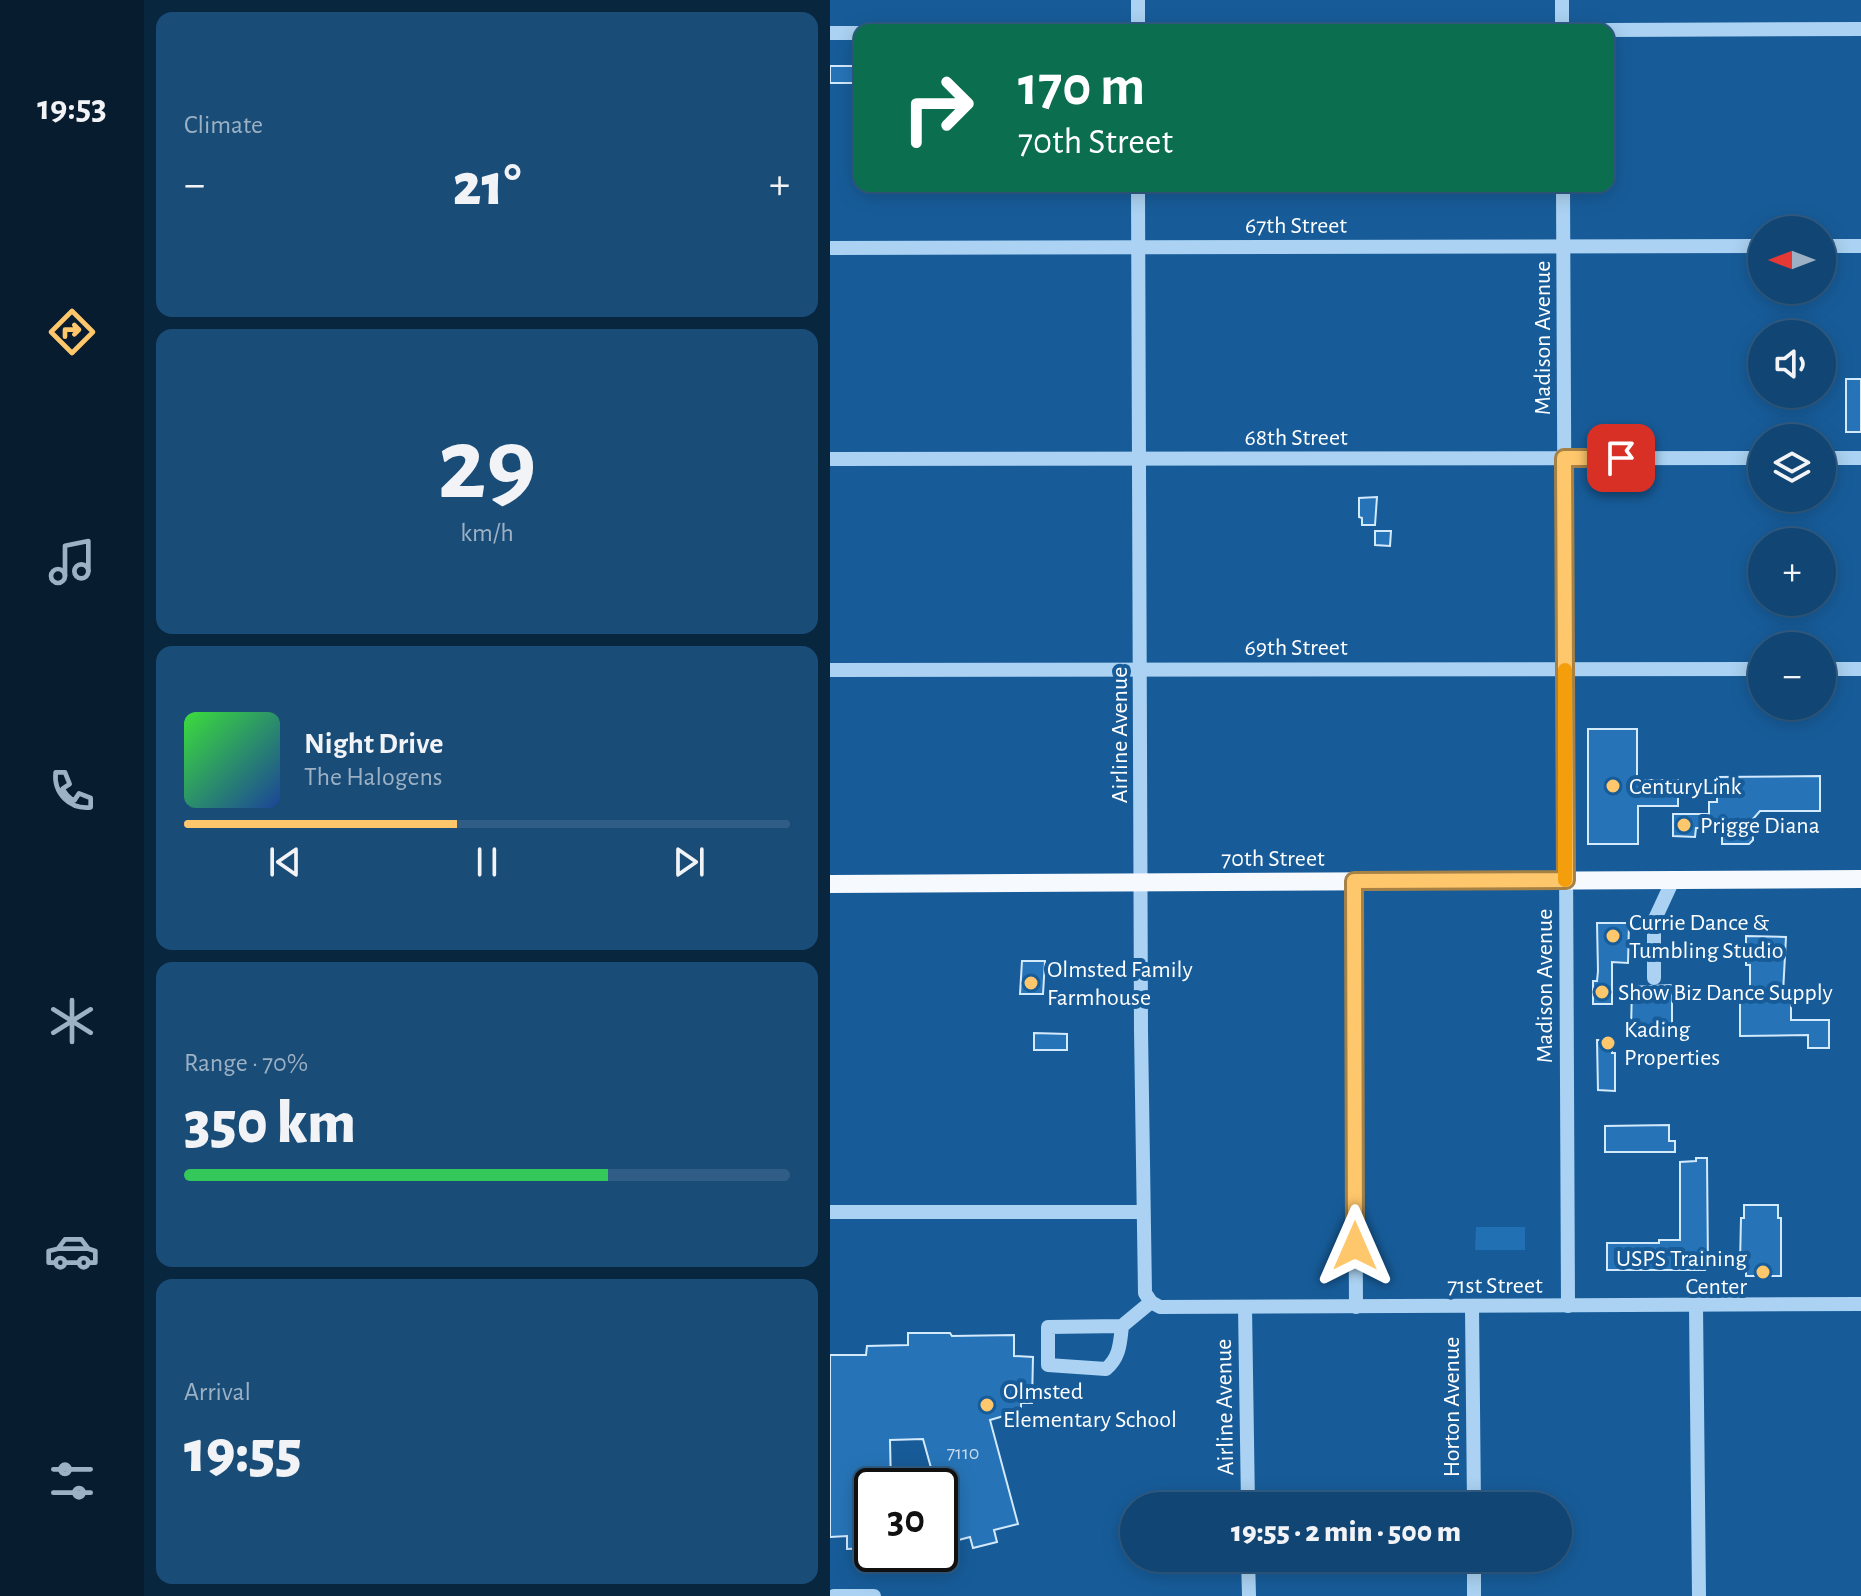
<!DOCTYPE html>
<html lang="en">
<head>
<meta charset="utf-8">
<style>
	:root { --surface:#114573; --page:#1a4c78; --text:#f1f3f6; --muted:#9cb1c4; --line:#305d85; --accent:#ffc76c }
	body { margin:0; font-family:"Alegreya Sans",sans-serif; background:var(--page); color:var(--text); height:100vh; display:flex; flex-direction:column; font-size:30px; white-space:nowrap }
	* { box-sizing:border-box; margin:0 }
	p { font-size:26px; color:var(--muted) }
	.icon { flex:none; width:44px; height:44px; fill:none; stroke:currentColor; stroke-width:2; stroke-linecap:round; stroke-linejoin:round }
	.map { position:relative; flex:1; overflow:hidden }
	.panel { display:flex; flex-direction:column; gap:12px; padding:12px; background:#09263f; width:686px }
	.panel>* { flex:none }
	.hud { position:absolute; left:24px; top:24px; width:760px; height:168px; border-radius:16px; box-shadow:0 4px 20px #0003,0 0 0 2px var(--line); background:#0b6e4f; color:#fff; overflow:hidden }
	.needle { width:52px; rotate:270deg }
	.fabs { position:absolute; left:918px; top:216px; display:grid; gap:16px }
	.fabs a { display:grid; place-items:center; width:88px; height:88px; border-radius:50%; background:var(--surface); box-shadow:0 4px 20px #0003,0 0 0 2px var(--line); font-size:40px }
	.speed { position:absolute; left:24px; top:1468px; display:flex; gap:16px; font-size:40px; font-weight:700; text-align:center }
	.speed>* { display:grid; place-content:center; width:104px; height:104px; border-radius:50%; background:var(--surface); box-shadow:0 4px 20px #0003,0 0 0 2px var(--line); line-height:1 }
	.speed .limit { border:4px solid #111; border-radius:12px; background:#fff; color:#111 }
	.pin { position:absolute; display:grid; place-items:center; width:68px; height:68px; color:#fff; margin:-34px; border-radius:16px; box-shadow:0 4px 12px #0006 }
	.me { position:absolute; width:88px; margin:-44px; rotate:0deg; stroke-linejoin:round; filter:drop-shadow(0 0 6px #0008) }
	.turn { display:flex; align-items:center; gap:28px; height:168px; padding:0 32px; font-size:36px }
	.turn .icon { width:104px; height:104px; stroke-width:2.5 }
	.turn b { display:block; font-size:56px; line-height:68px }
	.big { font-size:60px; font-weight:800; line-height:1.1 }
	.panel .tile { flex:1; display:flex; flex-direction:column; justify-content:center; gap:12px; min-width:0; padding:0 28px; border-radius:16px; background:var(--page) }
	.panel .dial { align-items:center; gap:0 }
	.dial b { font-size:104px; line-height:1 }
	.song { display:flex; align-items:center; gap:24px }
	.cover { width:96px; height:96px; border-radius:12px; background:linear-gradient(135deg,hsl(120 70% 55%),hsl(220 70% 35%)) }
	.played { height:8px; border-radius:4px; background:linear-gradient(90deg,var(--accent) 45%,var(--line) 45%) }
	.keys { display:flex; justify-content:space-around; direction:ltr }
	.heat { display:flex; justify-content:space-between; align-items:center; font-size:44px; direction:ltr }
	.charge { height:12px; border-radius:6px; background:linear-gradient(90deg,#34c759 70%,var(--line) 0) }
	.trip { position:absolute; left:290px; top:1492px; width:452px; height:80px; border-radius:40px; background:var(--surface); box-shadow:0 4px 20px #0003,0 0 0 2px var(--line); font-weight:800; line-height:80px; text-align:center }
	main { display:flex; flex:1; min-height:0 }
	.menu { display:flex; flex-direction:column; width:144px; justify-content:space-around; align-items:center; background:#071c2e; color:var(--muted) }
	.menu .icon { width:56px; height:56px }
	.menu .on { color:var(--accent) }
	.menu b { font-size:36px; color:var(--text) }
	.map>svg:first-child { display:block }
	.green { fill:#2070b3 }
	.building { fill:#2674b7; stroke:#d3e9fc; stroke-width:2 }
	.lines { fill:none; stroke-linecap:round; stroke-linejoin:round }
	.minor { stroke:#abd2f2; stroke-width:14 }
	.major { stroke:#f6faff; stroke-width:18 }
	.route-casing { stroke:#a68146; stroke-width:20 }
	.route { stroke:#ffc76c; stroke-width:14 }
	.slow { stroke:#f59e0b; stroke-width:14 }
	.poi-dot { fill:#ffc76c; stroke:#175c99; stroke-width:3 }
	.labels { text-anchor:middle; stroke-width:8; stroke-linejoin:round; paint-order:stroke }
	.number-label { font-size:20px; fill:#c9dced }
	.street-label { font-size:24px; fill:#fff; stroke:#175c99 }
	.poi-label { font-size:24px; fill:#fff; stroke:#175c99; text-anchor:start }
</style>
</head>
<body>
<main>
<nav class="menu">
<b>19:53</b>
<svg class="icon on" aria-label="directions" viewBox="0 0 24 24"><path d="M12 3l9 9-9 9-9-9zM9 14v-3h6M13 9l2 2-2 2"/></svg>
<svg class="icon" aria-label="music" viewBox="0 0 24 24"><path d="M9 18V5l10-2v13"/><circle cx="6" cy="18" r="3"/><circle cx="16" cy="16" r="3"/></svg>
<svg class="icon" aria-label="phone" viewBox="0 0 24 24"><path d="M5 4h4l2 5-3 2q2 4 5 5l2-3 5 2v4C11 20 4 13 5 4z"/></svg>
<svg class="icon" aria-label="climate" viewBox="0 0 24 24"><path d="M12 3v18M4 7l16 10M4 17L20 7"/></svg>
<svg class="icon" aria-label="car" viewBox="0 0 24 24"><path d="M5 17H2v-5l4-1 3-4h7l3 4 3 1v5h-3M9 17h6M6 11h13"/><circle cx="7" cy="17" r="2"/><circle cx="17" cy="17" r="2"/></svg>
<svg class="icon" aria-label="filters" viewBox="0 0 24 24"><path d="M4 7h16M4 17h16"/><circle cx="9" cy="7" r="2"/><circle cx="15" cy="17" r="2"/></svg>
</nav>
<section class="panel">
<div class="tile"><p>Climate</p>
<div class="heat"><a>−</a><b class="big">21°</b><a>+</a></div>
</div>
<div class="tile dial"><b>29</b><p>km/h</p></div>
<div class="tile">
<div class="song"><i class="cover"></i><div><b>Night Drive</b><p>The Halogens</p></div></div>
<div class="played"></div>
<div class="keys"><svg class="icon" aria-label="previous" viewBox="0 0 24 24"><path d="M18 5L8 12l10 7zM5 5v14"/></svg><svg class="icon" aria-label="pause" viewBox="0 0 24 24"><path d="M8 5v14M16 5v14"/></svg><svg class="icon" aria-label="next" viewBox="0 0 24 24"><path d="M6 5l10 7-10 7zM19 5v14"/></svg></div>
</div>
<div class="tile"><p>Range · 70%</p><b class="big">350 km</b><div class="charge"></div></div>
<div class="tile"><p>Arrival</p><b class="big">19:55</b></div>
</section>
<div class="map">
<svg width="1031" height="1596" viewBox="0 0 1031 1596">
	<rect width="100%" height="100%" fill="#175c99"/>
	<path class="green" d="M646,1227H695V1250H645Z"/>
	<g class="building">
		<rect x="0" y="66" width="30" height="17"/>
		<rect x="1016" y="379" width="15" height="53"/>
		<path d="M547,497L545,525H532V518L529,517V498Z"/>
		<path d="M545,531H561L560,546L545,545Z"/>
		<path d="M758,729H807V780H848V806H808V844H758Z"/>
		<path d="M990,776V811H930L923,819V840L919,844H892V828H866L865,837L843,836V814H879V802H887V777Z"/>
		<path d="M767,923H799L798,963L782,962V1004H763V981H767L768,971Z"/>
		<path d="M916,936L956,937L953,993H961V1020H999V1048H978V1035L910,1036V994H920V965H916Z"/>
		<path d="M192,961H215L213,994H190Z"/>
		<path d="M842,985V1029L801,1030L802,987Z"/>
		<path d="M204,1033L237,1034V1050H204Z"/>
		<path d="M767,1040H782V1053H785V1091L768,1090Z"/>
		<path d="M839,1125V1141H845V1152H775V1126Z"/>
		<path d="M866,1158H877L878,1267L875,1270H777V1243H829V1240H850V1162L866,1161Z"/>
		<path d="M914,1205H948V1218H951V1276H916V1264H910L911,1218H914Z"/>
		<path d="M78,1333H120L122,1336L184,1335V1356L203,1357L202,1403H191V1411L160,1420L188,1524L164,1530L167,1542L143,1548L140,1537L121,1542L111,1504L113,1502L110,1486L106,1475H103L93,1439L60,1440L61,1486H42V1548L17,1549V1536L0,1537V1355H36L37,1346L78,1345Z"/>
	</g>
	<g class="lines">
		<g class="minor">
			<path d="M308,0V30"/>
			<path d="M732,0V30"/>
			<path d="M778,30L1031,29"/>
			<path d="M0,33H30"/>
			<path d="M308,186L311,1030L315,1293L321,1302L330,1307L1031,1304"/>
			<path d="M733,186L738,1306"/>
			<path d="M992,246H1031"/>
			<path d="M0,248L932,246"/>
			<path d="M992,458H1031"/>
			<path d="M0,459L932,458"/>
			<path d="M992,669H1031"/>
			<path d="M0,670L932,669"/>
			<path d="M524,881L526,1307"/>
			<path d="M824,978V921L843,880"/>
			<path d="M0,1212H313"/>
			<path d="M866,1305L869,1596"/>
			<path d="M415,1307L418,1506"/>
			<path d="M642,1307L644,1506"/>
			<path d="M292,1326C290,1343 290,1357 276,1369L218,1365V1327L292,1326L321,1302"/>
			<path d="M418,1558L419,1596"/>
			<path d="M644,1558V1596"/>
			<path d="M4,1596H44"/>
		</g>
		<path class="major" d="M0,884L1031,879"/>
	</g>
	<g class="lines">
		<g class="route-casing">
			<path id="route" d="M525,1246L524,881L736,880L734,458H791"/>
		</g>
		<use href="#route" class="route"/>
		<path class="slow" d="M735,880V670"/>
	</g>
	<g class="poi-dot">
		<circle cx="783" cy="786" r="8"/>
		<circle cx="854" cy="825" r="8"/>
		<circle cx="783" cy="936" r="8"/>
		<circle cx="201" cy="983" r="8"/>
		<circle cx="772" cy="992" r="8"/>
		<circle cx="778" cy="1043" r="8"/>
		<circle cx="933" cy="1272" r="8"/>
		<circle cx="157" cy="1405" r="8"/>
	</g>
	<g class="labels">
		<g class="number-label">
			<text x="133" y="1459">7110</text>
		</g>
		<g class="street-label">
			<text x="466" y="233">67th Street</text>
			<text transform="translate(712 338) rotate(-90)" y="8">Madison Avenue</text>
			<text x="466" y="445">68th Street</text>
			<text x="466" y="655">69th Street</text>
			<text transform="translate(289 735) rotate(-90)" y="8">Airline Avenue</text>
			<text x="443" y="866">70th Street</text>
			<text transform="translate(714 986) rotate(-90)" y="8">Madison Avenue</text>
			<text x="665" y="1293">71st Street</text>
			<text transform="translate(394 1407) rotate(-91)" y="8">Airline Avenue</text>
			<text transform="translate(621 1407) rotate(-90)" y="8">Horton Avenue</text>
		</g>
		<g class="poi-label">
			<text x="799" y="794">CenturyLink</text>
			<text x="870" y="833">Prigge Diana</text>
			<text x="799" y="930">Currie Dance &amp;<tspan x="799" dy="28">Tumbling Studio</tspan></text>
			<text x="217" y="977">Olmsted Family<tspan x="217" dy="28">Farmhouse</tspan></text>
			<text x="788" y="1000">Show Biz Dance Supply</text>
			<text x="794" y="1037">Kading<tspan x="794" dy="28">Properties</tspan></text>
			<text x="917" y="1266" text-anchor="end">USPS Training<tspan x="917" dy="28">Center</tspan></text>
			<text x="173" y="1399">Olmsted<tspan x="173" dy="28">Elementary School</tspan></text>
		</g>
	</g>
</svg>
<div class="fabs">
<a><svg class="needle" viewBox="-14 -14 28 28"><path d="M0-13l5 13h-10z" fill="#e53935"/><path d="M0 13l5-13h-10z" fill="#9cb1c4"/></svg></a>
<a><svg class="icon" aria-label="sound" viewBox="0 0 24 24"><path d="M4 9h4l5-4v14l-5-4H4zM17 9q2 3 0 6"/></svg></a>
<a><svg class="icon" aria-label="layers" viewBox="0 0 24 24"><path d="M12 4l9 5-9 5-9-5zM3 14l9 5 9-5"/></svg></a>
<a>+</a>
<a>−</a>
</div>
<div class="speed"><div class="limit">30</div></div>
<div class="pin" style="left:791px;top:458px;background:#d93025"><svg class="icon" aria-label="arrive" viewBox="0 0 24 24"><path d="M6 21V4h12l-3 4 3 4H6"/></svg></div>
<svg class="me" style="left:525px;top:1246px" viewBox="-20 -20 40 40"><path d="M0-17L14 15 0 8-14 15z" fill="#ffc76c" stroke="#fff" stroke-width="4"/></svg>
<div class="trip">19:55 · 2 min · 500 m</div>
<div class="hud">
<div class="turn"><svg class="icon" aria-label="right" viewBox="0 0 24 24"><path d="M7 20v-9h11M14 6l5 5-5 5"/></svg><div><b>170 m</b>70th Street</div></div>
</div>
</div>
</main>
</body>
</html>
